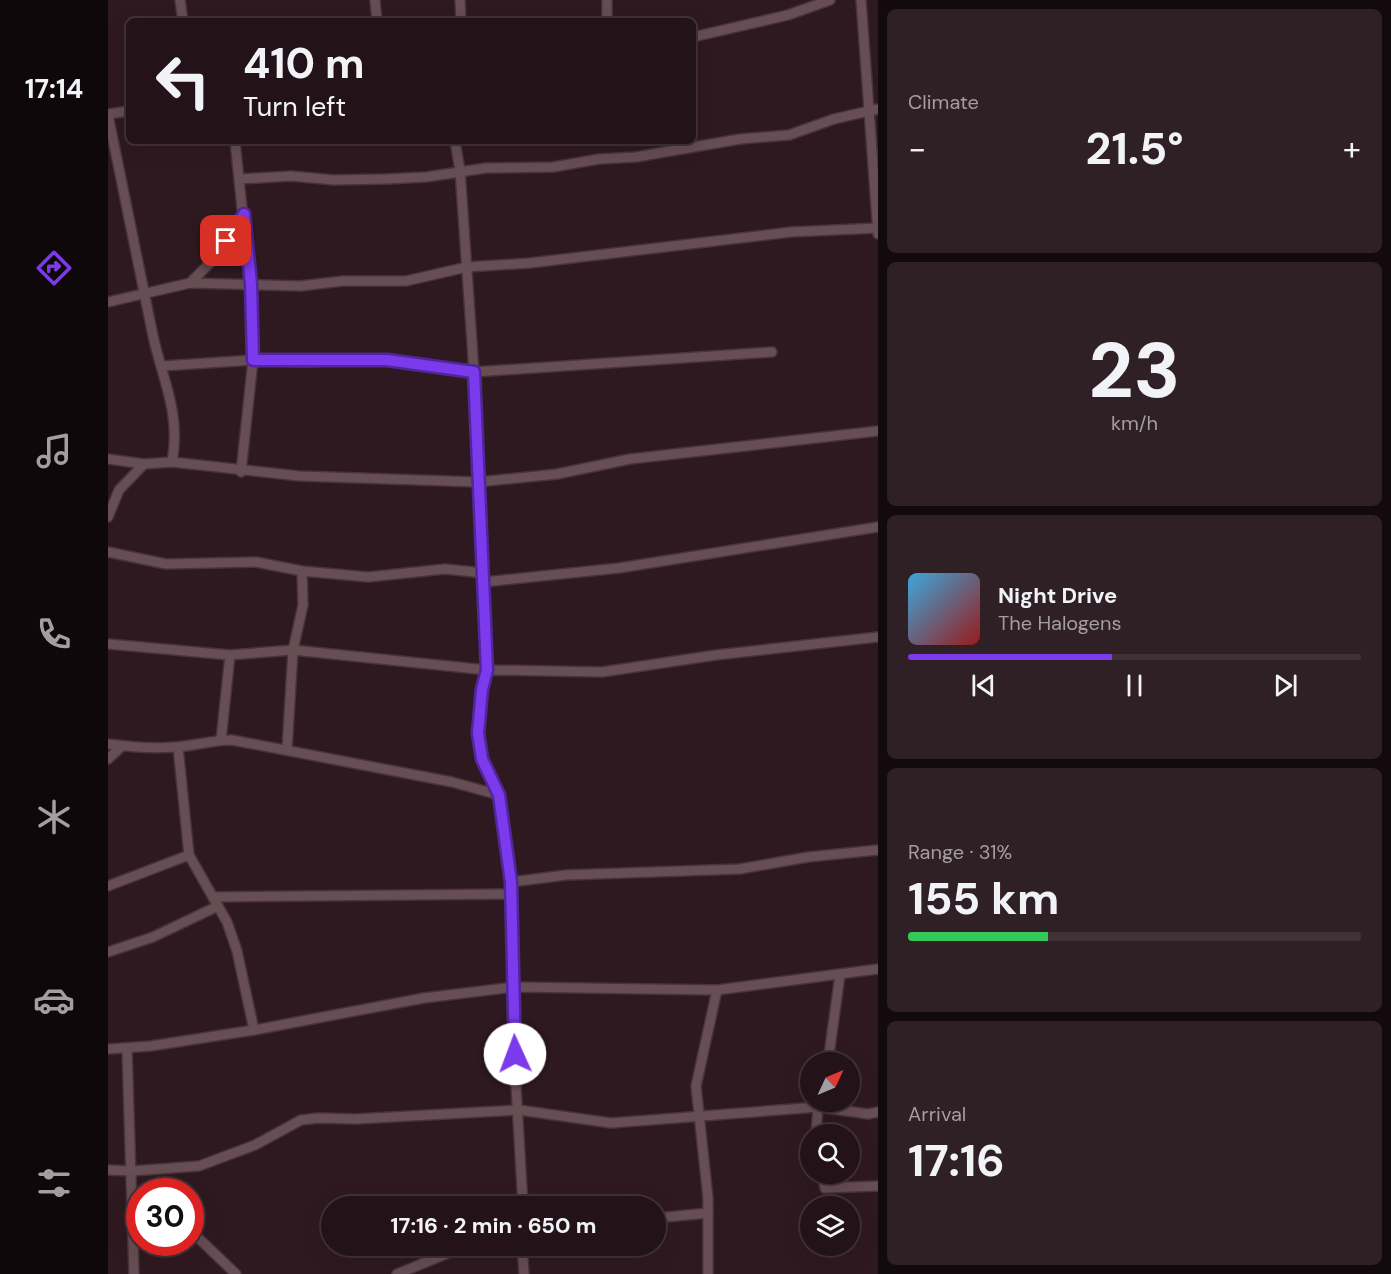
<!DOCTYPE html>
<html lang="en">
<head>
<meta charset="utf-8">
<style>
	:root { --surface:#231318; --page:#2f2025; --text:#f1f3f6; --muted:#a39ea2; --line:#403237; --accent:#7c3aed }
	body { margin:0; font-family:"DM Sans",sans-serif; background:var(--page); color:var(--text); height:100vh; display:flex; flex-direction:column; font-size:22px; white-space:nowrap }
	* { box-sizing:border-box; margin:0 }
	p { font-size:20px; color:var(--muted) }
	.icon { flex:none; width:33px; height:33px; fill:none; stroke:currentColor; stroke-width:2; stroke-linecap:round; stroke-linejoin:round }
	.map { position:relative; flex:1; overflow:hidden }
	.drawer { display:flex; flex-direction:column; gap:9px; padding:9px; background:#130a0d; width:513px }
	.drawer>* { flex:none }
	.banner { position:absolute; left:18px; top:18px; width:570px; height:126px; border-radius:9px; box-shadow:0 6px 24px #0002,0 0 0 2px var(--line); background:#231318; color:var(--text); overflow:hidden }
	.needle { width:39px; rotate:46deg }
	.tools { position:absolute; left:692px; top:1052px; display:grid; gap:12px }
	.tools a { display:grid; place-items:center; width:60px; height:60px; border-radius:50%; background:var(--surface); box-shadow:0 6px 24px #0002,0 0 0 2px var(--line); font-size:30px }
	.speed { position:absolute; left:18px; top:1178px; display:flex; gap:12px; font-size:30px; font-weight:700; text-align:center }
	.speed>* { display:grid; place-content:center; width:78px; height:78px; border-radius:50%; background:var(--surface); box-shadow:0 6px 24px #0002,0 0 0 2px var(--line); line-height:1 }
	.speed .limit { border:9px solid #d22; background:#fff; color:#111 }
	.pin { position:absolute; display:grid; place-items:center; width:51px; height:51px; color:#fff; margin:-26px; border-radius:12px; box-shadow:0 3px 9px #0006 }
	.me { position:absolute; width:66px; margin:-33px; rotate:358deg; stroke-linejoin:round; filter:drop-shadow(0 0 4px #0008) }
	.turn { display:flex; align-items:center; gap:21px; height:126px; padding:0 18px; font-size:27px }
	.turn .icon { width:78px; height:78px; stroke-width:2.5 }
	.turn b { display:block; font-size:42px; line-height:51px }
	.big { font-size:45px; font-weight:700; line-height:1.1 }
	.drawer .tile { flex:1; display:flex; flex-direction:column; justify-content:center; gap:9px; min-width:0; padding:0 21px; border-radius:9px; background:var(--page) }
	.drawer .dial { align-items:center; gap:0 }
	.dial b { font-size:78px; line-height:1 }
	.song { display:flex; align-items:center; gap:18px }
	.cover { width:72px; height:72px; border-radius:9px; background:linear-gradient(135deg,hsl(200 70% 55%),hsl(0 70% 35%)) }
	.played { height:6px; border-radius:3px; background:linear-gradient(90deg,var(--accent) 45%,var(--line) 45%) }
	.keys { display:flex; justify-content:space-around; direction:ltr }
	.heat { display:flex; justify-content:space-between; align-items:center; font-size:33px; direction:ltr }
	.charge { height:9px; border-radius:4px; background:linear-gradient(90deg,#34c759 31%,var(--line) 0) }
	.trip { position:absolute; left:213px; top:1196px; width:345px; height:60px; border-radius:30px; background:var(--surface); box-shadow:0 6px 24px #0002,0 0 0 2px var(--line); font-weight:700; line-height:60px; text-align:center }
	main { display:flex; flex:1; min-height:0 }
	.tab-bar { display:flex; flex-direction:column; width:108px; justify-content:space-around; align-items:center; background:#0e080a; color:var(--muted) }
	.tab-bar .icon { width:42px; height:42px }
	.tab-bar .current { color:var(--accent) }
	.tab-bar b { font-size:27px; color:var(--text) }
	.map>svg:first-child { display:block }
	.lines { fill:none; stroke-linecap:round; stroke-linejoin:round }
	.minor-casing { stroke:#46343a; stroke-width:12 }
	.minor { stroke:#674d54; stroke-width:9 }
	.route-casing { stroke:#51269a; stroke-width:15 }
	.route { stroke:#7c3aed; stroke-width:10 }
</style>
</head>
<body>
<main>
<nav class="tab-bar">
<b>17:14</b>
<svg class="icon current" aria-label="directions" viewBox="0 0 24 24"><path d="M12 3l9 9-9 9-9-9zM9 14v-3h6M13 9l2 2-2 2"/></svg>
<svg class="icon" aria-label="music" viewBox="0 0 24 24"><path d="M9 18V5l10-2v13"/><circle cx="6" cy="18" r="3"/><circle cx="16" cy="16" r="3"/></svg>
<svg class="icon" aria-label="phone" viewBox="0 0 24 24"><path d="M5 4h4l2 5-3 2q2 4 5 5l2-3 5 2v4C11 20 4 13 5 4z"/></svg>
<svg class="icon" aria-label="climate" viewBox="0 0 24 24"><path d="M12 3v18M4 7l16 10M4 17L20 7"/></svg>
<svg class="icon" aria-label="car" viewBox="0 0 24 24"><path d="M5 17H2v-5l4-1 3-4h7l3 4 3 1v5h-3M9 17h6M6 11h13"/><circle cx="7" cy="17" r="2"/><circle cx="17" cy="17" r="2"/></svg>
<svg class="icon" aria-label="filters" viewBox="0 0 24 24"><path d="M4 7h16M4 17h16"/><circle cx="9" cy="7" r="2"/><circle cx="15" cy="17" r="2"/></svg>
</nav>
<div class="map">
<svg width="770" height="1274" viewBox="0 0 770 1274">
	<rect width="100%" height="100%" fill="#2f1920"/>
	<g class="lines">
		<g class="minor-casing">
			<g id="minor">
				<path d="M72,0L75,21"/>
				<path d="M267,0L269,21"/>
				<path d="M352,0L353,21"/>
				<path d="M753,0L770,234"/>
				<path d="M499,21V0"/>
				<path d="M585,37L680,15L722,0"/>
				<path d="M0,114L21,111"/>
				<path d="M0,115C15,189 30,262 45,336C55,381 73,414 64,462"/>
				<path d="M127,141L145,314V360L133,472"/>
				<path d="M347,141L352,170L366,372L379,670L374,689L370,733L374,759L391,795L403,882L405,1035L415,1206"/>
				<path d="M132,179L183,176L226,180L278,179L318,177L378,168L445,167L491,159L528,157L632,139L681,135L726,119L770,109"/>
				<path d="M82,283L110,255L136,214"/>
				<path d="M0,302L82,283L192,286L235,281H298L359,267L422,263L683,232L770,228"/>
				<path d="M54,366L145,360L200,362L242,359L279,360L366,372L664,352"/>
				<path d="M0,459L36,464L64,462L191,476L370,482L449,474L522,459L770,431"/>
				<path d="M0,517L11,490L36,464"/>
				<path d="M0,552L58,564L148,562L194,571L260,577L337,569L376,573"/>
				<path d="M376,582L511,568L770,527"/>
				<path d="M0,644L122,655L185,650L379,670L494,672L608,655L770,637"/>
				<path d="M113,740L122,655"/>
				<path d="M0,744C22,747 44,749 67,747C87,746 104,740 124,740L344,782L391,795"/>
				<path d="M70,747L81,855"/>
				<path d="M179,750L185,650L195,605L194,571"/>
				<path d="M0,759L14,746"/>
				<path d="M403,882L458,875L632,869L700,857L770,850"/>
				<path d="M0,886L81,855L119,922L129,951L146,1030"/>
				<path d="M105,897L403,894"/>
				<path d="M0,952L45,937L110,906"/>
				<path d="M0,1049L43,1046L146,1030L316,998L406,987L609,990L770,969"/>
				<path d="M19,1049L26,1274"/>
				<path d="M720,1062L732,975"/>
				<path d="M708,1134L710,1107L760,1114L770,1112"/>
				<path d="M0,1170L24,1171L91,1166L147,1145L193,1120L210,1118L247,1119L411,1110L503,1123L710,1107L712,1101"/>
				<path d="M714,1173L717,1188L770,1186"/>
				<path d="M548,1218L600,1213"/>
				<path d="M82,1230L128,1274"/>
				<path d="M414,1245L416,1274"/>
				<path d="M289,1274L360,1245"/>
				<path d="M600,1274V1198L588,1086L609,990"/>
			</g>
		</g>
		<use href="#minor" class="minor"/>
	</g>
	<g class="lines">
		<g class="route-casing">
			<path id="route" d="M118,241L136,214L143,284L145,360H279L366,372L379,670L374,689L370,733L374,759L391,795L403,882L407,1054"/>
		</g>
		<use href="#route" class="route"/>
	</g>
</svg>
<div class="tools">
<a><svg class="needle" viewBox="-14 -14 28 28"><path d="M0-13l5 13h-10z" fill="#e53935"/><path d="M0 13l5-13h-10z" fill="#a39ea2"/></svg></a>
<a><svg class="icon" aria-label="search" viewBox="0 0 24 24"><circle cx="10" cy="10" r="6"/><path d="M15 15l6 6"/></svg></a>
<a><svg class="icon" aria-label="layers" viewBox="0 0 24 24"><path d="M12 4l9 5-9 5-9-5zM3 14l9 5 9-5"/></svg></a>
</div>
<div class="speed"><div class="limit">30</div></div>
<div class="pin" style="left:118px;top:241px;background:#d93025"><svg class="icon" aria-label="arrive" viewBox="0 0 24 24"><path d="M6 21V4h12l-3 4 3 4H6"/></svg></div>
<svg class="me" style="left:407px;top:1054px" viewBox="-20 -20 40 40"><circle r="19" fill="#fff"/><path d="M0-13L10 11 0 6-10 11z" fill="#7c3aed"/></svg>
<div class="trip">17:16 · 2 min · 650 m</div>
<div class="banner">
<div class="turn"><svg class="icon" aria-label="left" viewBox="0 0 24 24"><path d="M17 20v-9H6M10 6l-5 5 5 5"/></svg><div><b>410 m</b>Turn left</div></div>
</div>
</div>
<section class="drawer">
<div class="tile"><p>Climate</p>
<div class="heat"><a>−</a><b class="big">21.5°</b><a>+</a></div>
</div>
<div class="tile dial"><b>23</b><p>km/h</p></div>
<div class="tile">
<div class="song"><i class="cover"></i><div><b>Night Drive</b><p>The Halogens</p></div></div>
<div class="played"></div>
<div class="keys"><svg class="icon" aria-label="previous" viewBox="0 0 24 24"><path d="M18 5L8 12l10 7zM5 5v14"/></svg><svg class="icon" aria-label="pause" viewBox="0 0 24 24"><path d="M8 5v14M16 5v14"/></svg><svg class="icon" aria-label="next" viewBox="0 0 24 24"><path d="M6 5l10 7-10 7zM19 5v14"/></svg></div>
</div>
<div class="tile"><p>Range · 31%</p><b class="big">155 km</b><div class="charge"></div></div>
<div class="tile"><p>Arrival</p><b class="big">17:16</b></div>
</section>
</main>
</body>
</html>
